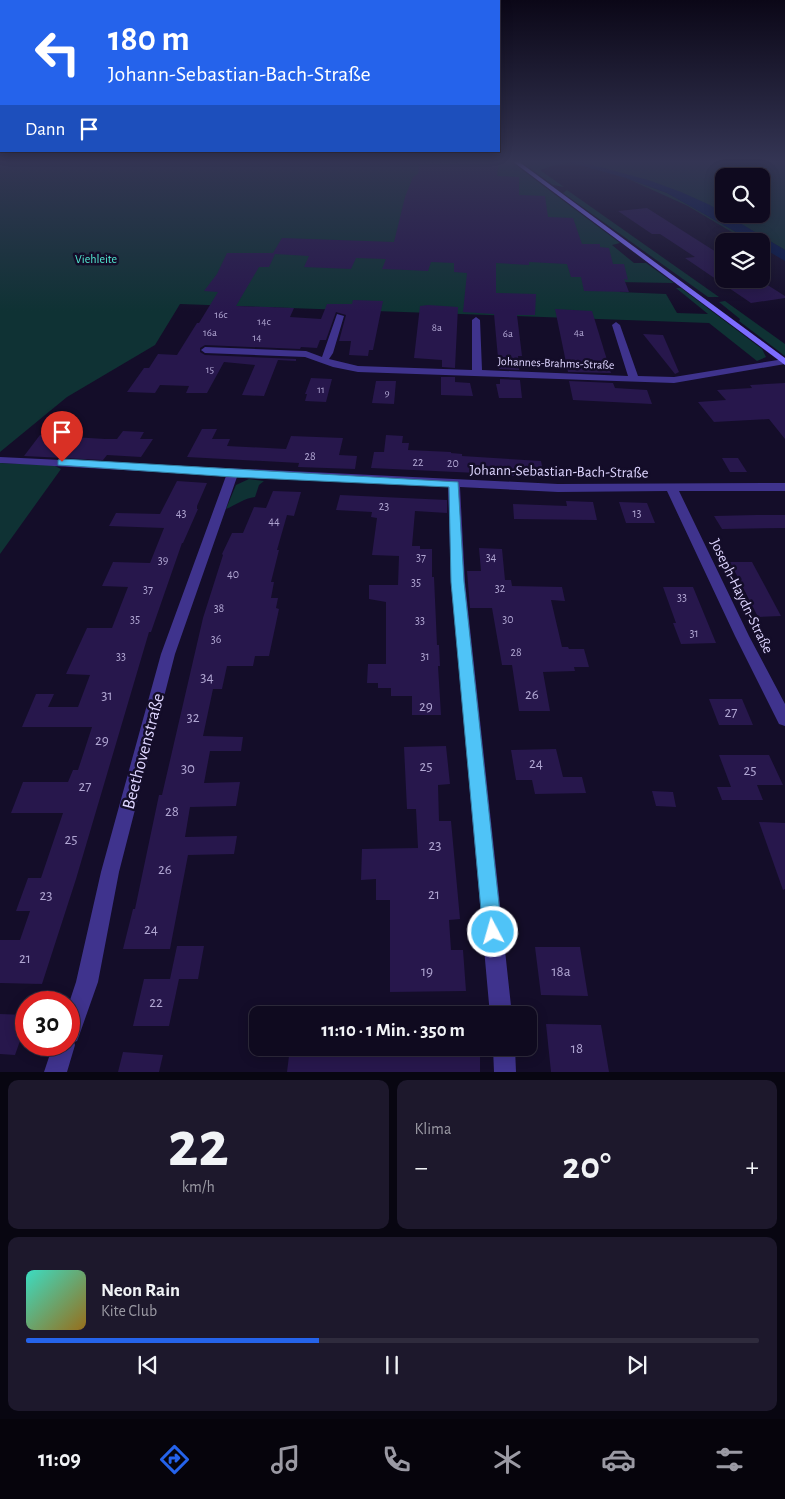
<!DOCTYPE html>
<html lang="de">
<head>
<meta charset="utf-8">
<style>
	:root { --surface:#0f0a1f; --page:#1d182c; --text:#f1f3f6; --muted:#9b9aa4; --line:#2f2b3d; --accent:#2563eb }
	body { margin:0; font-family:"Alegreya Sans",sans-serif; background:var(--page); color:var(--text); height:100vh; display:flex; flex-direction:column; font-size:19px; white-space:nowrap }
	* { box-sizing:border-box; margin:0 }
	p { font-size:16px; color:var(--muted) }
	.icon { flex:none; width:28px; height:28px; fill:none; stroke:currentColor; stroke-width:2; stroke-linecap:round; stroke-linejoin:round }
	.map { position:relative; height:1072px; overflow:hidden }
	.side { display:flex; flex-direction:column; gap:8px; padding:8px; background:#080611; flex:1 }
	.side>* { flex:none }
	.top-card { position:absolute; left:0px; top:0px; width:500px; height:152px; box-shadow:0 2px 12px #0003,0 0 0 1px var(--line); background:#2563eb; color:#fff; overflow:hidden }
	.controls { position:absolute; left:715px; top:168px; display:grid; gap:10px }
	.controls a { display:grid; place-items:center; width:55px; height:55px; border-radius:10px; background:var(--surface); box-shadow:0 2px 12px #0003,0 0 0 1px var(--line); font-size:25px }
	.speed { position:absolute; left:15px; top:991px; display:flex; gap:10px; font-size:25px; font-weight:700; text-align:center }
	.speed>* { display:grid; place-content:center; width:65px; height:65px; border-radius:50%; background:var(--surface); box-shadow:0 2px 12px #0003,0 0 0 1px var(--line); line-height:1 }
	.speed .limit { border:8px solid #d22; background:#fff; color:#111 }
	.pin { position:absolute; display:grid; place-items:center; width:42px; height:42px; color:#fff; margin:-51px -21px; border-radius:50% 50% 50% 0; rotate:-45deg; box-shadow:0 0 5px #0007 }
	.pin .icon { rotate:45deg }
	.me { position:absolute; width:55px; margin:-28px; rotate:354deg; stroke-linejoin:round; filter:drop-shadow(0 0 4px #0008) }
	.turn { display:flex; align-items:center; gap:18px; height:105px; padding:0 25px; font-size:22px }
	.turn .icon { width:65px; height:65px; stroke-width:2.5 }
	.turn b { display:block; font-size:35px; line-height:42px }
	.then { display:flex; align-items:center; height:48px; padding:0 25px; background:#0003; gap:10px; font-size:19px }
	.big { font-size:38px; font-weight:700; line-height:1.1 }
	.side .widget { flex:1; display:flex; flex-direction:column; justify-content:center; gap:8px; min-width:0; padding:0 18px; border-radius:10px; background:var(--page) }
	.side .dial { align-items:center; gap:0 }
	.dial b { font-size:65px; line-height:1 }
	.song { display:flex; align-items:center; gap:15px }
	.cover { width:60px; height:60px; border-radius:8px; background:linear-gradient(135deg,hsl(170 70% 55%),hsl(40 70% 35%)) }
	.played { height:5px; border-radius:2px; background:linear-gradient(90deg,var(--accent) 40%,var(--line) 40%) }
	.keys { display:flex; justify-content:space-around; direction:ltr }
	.heat { display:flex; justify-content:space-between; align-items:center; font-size:28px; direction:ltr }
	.side .tiles { flex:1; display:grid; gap:8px; grid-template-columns:1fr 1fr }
	.widget:last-child { grid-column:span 2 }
	.trip { position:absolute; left:249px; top:1006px; width:288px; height:50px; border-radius:10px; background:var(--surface); box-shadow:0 2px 12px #0003,0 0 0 1px var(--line); font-weight:700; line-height:50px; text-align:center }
	.tabs { display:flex; height:80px; justify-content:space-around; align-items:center; background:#06040c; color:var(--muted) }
	.tabs .icon { width:35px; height:35px }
	.tabs .on { color:var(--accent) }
	.tabs b { font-size:22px; color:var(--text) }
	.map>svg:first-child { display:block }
	.green { fill:#0f3234 }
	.water { fill:#05184b }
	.building { fill:#27174c }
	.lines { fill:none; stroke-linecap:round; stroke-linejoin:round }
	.street { fill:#3f338d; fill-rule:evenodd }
	.secondary { fill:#7d6cff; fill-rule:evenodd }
	.route { fill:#4fc3f7; stroke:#337fa1 }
	.labels { text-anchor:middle; stroke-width:5; stroke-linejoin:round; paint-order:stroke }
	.far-number-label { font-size:11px; fill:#b0a6d2 }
	.far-park-label { font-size:12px; fill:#54ecd4; stroke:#140d29 }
	.far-street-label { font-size:12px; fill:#ded5ff; stroke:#140d29 }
	.number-label { font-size:12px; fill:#b0a6d2 }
	.street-label { font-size:15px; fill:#ded5ff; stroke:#140d29 }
	.near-number-label { font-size:15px; fill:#b0a6d2 }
	.near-street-label { font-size:18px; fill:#ded5ff; stroke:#140d29 }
</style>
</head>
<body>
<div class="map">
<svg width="785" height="1072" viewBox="0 0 785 1072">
	<rect width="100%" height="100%" fill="#140d29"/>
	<g class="green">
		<path d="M0,161H510L620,243L612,245L634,263H646L674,283L617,282L620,292L666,294L677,313L708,314L676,288H670H681L762,349L766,357L757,361L709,323L180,304L155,345L67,397L0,452Z"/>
		<path d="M520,161H565L569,163L559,164L540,170L564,187L553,185Z"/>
		<path d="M578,161H785V250L724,214H761V176H724V214C678,186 628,176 578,161Z"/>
		<path d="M626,178L667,193L752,241H747L688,206Z"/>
		<path d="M567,190L719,297H708L563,193Z"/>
		<path d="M725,301L785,344V356L739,321L740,319L719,302Z"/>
		<path d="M0,463L53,465L61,469L0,554Z"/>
		<path d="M249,479L264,481L259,485L255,497C244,498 236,505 226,509L236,485Z"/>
	</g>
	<path class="water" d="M565,161H578L648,180L681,192L710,205L785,250V261L761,247V241H752L667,193L626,178Z"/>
	<g class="building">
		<path d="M457,161L499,162L497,176L519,177V195L545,196L548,217L573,218L582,244H600V247L609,248L613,264H624L628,280L624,279L629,292L584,291L581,277H571L567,264L529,262V265L496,263V293L536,294L535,315H517L522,356H518L519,370L499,369L494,314L463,312L467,273L454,272V263L431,262L428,271L407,270L382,269L386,259L356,258L351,269L304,267L309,256L275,254L269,267H259L236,306L294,308L290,317L321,319L327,304H352L353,300L383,301L373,350H369L368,356L349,355L351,341H339L346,315L336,312L326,340H320L317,348L301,347L300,349L205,345L200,348V352L205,355L296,359V361L278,360L264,396L242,395L255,365L224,362L207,393H186L189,386L160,385L155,393L127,392L144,368H149L158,354L177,355L197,323H199L218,292L204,291L217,274L227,253H273L282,238L394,242L405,197L413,177L418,174L420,162L456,163Z"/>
		<path d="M647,208L724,257V279H758L785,296V298L751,303L685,258L695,257L660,234H652L646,230L618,211Z"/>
		<path d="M428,305L458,307L455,368L442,367V360L414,358L420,306Z"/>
		<path d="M555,309L592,311L611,373L568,372Z"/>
		<path d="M643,334L663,335L679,372L675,374Z"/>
		<path d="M441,377H455V382L470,383L473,396L441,395Z"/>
		<path d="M311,378L332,379L326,402L305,401L307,394H305Z"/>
		<path d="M500,379L520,380L522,398H499L496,384H500Z"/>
		<path d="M376,381H396L394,404L372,403Z"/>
		<path d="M569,381L613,383L615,388L647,390L652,404L573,400Z"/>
		<path d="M785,383V439L769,419L714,422L698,402L726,400L717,390L752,388L750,385Z"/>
		<path d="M202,429H217L212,439H230L227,446L286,449L291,436L343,438L339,455L357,456L355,469L298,467L299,463L187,457Z"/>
		<path d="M123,431L144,432L140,439H153L141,457L107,455L103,460L24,456L40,435L105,439H117Z"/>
		<path d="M386,435L403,436L402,443H409L408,450L451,452V453L462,454V456L541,461L544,476H500L477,475V473L371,468L374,452H384Z"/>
		<path d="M722,458H738L747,472H730Z"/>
		<path d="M177,481L207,483L197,506V509H198L183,543H182L151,632H149L76,879L42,984L0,983V940H20L30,911H16L28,878H41L63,813H11L23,782H68L73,770H78L92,727H22L36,694H54L48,707H78L90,675L66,674L87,628H112L128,587L102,586L113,562L150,563L164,528L109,526L116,513L160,514Z"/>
		<path d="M273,491L301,492L294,516L287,515L277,550H279L271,582H274L271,598H278L276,608L279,609L269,656H255L253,666H227L222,689H213L203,736L243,737L241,751H210L204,783L240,782L236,806L190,807L185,837L237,836L234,854L188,855L170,949H123L133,909H135L159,795H162L203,618L223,555L222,554L232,533H243L254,507L266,508Z"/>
		<path d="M340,495L447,500V513L415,511L412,546H420V549H432V577H434L437,645H439L440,666H438L441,715H412V696H391V688H378V683H367L368,664H386V602L369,599V585H398L399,556L372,555L377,518L371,517L372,512L336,510Z"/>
		<path d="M566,501L593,502L597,520L514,519L513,504L567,506Z"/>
		<path d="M619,502L647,503L655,523H626Z"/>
		<path d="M756,515H785V528L722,529L714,516Z"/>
		<path d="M479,548L502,549L505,580H511L512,586L562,587L565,601L551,600L562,647H568L569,649H584L589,667H574L575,671L543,672L550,711H519L512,665H502L492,608H470L467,571H481Z"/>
		<path d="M730,562H752L781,616L758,617Z"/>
		<path d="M663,587H693L716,643L681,644L673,623H676Z"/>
		<path d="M709,699H742L753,725H719Z"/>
		<path d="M446,746L450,784L438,785L439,821H451L460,919L449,920L451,950H463L466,991L390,992V900H376V879L361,880L362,849L418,848L416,809H407L404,747Z"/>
		<path d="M556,749L563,777H582L586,793L535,794L532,780H516L511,750Z"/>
		<path d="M719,755H769L783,785H757L763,800H722L717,787H731Z"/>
		<path d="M652,791L673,792L676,807L656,806Z"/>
		<path d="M759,822L785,823V889L783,890Z"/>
		<path d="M177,946H204L198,979H179L169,1026H133L144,979H172H170Z"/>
		<path d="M535,947H580L588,996L541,995Z"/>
		<path d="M0,1014L26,1015V1024L15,1055L0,1054Z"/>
		<path d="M546,1024L601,1025L609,1072H551Z"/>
		<path d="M290,1048L336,1050V1048H418V1051L458,1055V1050L480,1052V1072H287Z"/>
		<path d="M123,1052L163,1055L159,1072H118Z"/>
	</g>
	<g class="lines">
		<g class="street">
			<path d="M337,314L344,316L333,353L329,359L358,366L472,370V320L476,317L480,320L482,370L628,376L612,325L616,322L620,325L638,376L674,377L784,359L785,364L674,383L358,372L333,367L305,357L205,353L201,350L205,347L306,351L322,357Z"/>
			<path d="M0,457L558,484L785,483V491H679L749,636L785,704V726L779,724L735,636L667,491L558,492L460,487L465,582L512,1015H490L451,582L448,486L237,477L175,654L119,872L98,982L80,1033L77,1041L74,1042L75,1045L67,1072H44L53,1045H69V1003L76,982L101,872L161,654L226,476L2,463H0Z"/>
			<path d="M493,1048H515L516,1072H494Z"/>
		</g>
		<path class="secondary" d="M512,161H518L785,358V365Z"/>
	</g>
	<linearGradient id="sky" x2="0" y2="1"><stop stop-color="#0b0717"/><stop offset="0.52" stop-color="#343554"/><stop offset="1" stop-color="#343554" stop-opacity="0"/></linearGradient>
	<rect width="785" height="311" fill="url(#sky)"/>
	<path class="route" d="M62,459L458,482L464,582L502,932L499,938L493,941L486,938L483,932L451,582L449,487L233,477L58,465V460Z"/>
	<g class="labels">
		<g class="far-number-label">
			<text x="221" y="318">16c</text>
			<text x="264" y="325">14c</text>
			<text x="437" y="331">8a</text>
			<text x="210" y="336">16a</text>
			<text x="579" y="336">4a</text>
			<text x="508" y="337">6a</text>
			<text x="257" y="341">14</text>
			<text x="210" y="373">15</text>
			<text x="321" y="393">11</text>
			<text x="387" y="396">9</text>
		</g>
		<g class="far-park-label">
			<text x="96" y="263">Viehleite</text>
		</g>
		<g class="far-street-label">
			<text transform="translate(556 363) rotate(2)" y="4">Johannes-Brahms-Straße</text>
		</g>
		<g class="number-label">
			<text x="310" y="460">28</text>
			<text x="418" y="466">22</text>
			<text x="453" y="467">20</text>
			<text x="384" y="510">23</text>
			<text x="181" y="517">43</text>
			<text x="637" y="517">13</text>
			<text x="274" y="525">44</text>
			<text x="421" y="561">37</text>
			<text x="491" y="561">34</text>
			<text x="163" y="564">39</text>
			<text x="233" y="578">40</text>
			<text x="416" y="586">35</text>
			<text x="500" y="592">32</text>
			<text x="148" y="593">37</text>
			<text x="682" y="601">33</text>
			<text x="219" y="612">38</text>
			<text x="135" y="623">35</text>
			<text x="508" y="623">30</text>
			<text x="420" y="624">33</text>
			<text x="694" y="637">31</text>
			<text x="216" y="643">36</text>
			<text x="516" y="656">28</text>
			<text x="121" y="660">33</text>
			<text x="425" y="660">31</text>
		</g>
		<g class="street-label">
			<text transform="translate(559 471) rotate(1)" y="5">Johann-Sebastian-Bach-Straße</text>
			<text transform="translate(742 596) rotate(64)" y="5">Joseph-Haydn-Straße</text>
		</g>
		<g class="near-number-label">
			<text x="207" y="682">34</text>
			<text x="532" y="699">26</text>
			<text x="107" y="700">31</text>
			<text x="426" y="711">29</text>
			<text x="731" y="717">27</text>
			<text x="193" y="722">32</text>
			<text x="102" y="745">29</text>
			<text x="536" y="768">24</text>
			<text x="426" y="771">25</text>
			<text x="188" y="773">30</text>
			<text x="750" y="775">25</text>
			<text x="85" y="791">27</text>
			<text x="172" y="816">28</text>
			<text x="71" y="844">25</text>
			<text x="435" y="850">23</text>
			<text x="165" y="874">26</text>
			<text x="434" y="899">21</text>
			<text x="46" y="900">23</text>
			<text x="151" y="934">24</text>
			<text x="25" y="963">21</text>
			<text x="427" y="976">19</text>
			<text x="561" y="976">18a</text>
			<text x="156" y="1007">22</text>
			<text x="577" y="1053">18</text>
		</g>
		<g class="near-street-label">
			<text transform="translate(143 751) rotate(-75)" y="6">Beethovenstraße</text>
		</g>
	</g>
</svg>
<div class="controls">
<a><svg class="icon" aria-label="search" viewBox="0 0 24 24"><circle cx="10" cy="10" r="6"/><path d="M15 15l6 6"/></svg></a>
<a><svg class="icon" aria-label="layers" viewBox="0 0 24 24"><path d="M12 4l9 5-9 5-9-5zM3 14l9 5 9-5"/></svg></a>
</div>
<div class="speed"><div class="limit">30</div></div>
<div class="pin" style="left:62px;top:462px;background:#d93025"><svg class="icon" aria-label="arrive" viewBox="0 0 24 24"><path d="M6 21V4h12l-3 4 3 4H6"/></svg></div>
<svg class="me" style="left:493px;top:932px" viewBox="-20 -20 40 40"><circle r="17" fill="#4fc3f7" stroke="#fff" stroke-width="3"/><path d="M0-11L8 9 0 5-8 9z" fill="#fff"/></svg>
<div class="trip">11:10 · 1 Min. · 350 m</div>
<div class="top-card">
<div class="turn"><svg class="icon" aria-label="left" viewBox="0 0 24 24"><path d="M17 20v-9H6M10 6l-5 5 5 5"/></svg><div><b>180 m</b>Johann-Sebastian-Bach-Straße</div></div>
<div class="then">Dann<svg class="icon" aria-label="arrive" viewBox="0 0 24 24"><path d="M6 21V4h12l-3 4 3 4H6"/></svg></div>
</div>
</div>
<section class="side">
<div class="tiles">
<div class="widget dial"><b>22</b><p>km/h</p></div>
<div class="widget"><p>Klima</p>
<div class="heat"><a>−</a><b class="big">20°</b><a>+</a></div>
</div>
<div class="widget">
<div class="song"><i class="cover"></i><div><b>Neon Rain</b><p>Kite Club</p></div></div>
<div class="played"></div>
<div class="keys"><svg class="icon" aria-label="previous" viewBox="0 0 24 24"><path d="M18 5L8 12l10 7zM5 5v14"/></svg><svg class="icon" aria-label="pause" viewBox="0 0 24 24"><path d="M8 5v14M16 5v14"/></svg><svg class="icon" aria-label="next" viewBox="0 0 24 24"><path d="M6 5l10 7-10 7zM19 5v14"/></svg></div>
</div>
</div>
</section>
<nav class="tabs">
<b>11:09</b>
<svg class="icon on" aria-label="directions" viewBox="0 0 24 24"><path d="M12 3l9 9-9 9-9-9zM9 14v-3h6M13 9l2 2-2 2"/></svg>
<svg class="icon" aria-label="music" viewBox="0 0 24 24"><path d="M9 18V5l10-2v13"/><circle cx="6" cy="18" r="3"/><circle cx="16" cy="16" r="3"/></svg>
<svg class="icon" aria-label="phone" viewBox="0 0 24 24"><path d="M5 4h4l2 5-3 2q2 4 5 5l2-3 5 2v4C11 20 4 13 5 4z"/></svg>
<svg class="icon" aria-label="climate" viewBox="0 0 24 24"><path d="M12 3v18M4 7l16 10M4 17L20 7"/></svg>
<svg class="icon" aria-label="car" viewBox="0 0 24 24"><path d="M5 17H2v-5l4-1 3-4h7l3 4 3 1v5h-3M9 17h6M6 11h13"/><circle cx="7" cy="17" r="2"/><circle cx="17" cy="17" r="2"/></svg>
<svg class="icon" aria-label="filters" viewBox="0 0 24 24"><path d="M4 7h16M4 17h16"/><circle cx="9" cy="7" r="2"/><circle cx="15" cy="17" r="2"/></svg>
</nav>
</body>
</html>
